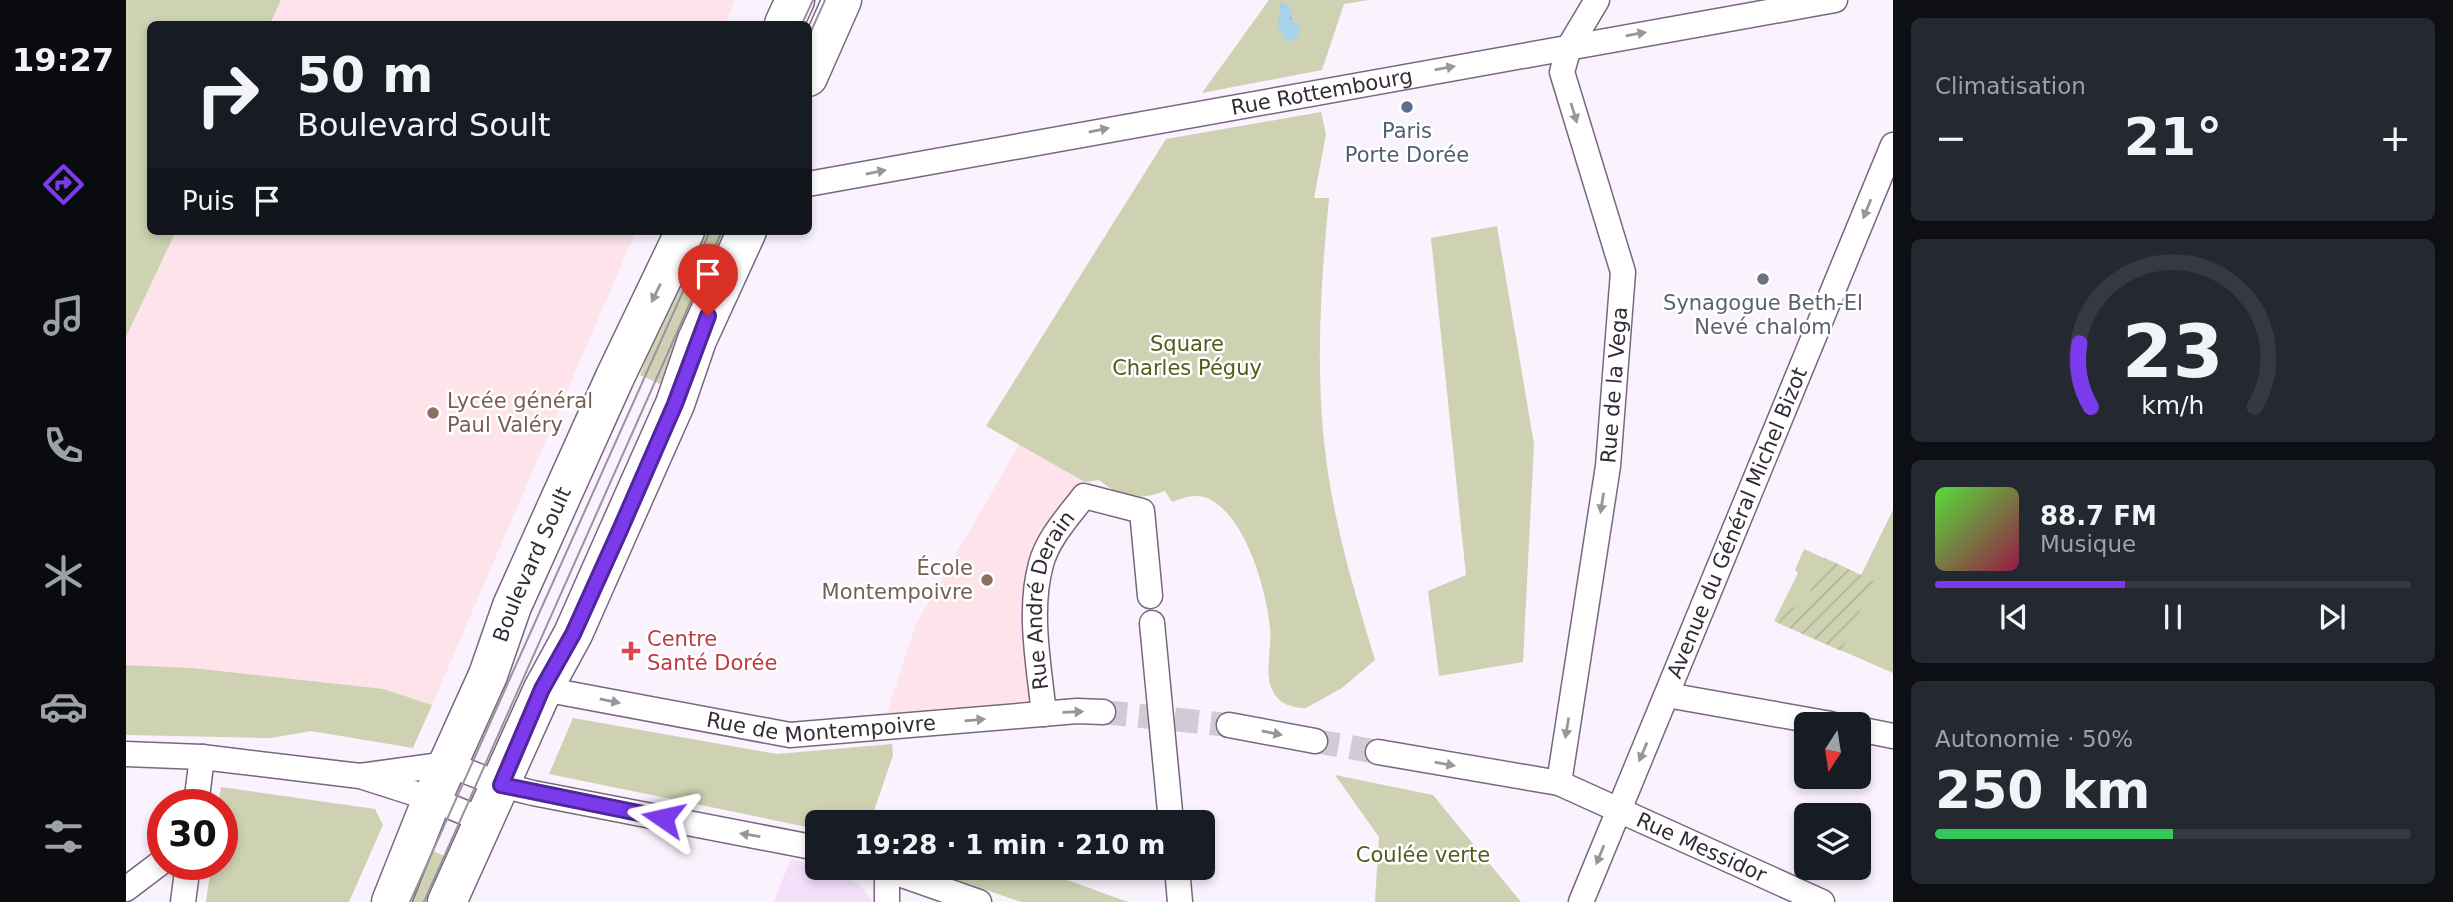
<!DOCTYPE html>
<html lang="fr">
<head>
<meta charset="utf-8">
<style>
	:root { --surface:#171b24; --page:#242831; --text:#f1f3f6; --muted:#9ea1a6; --line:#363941; --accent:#7c3aed }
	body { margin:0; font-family:"DejaVu Sans",sans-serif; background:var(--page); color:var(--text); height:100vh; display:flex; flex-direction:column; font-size:26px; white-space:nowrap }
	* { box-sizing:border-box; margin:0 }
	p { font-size:23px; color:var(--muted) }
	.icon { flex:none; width:38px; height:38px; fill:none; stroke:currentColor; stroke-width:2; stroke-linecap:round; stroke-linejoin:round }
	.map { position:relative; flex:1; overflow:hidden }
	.sheet { display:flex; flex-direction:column; gap:18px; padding:18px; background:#0d0f14; width:560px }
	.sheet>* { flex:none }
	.top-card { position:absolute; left:21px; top:21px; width:665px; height:214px; border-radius:10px; box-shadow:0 4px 10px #0003; background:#171b24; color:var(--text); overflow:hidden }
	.needle { width:46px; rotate:192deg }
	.tools { position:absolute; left:1668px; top:712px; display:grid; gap:14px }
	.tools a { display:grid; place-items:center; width:77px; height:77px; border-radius:10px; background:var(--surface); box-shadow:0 4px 10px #0003; font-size:35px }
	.speed { position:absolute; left:21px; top:789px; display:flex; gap:14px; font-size:35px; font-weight:700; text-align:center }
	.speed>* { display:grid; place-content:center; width:91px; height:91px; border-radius:50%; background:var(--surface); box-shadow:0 4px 10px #0003; line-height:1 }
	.speed .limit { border:10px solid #d22; background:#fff; color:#111 }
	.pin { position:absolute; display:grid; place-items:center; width:60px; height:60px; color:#fff; margin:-72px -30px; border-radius:50% 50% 50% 0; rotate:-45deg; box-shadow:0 0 7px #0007 }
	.pin .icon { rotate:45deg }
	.me { position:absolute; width:77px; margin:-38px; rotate:281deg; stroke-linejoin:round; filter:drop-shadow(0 0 5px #0008) }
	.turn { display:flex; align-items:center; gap:24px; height:147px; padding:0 35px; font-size:32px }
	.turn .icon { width:91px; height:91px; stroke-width:2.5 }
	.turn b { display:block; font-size:49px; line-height:60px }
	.then { display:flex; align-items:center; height:66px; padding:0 35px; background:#0003; gap:14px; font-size:26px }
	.big { font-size:52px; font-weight:800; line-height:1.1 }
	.sheet .card { flex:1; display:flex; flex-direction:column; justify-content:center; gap:10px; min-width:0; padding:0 24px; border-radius:10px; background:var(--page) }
	.sheet .dial { align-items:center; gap:0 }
	.dial svg { height:182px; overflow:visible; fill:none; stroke:var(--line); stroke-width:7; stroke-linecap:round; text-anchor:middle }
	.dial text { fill:var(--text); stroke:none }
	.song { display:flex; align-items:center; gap:21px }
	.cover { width:84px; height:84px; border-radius:10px; background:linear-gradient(135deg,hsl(110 70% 55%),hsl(340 70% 35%)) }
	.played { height:7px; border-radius:4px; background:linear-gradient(90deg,var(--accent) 40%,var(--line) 40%) }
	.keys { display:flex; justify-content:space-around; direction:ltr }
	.heat { display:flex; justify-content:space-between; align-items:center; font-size:38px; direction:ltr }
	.charge { height:10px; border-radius:5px; background:linear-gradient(90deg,#34c759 50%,var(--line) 0) }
	.trip { position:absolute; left:679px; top:810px; width:410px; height:70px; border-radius:10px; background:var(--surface); box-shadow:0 4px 10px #0003; font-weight:800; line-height:70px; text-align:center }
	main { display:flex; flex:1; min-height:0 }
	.dock { display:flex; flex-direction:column; width:126px; justify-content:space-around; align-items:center; background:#090b0e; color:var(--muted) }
	.dock .icon { width:49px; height:49px }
	.dock .selected { color:var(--accent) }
	.dock b { font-size:32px; color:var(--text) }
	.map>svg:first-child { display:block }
	.education { fill:#fee3ea }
	.built { fill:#f4e0fb }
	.green { fill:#ced2b3 }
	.garden { fill:url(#garden-furrows) }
	.water { fill:url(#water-ripples) }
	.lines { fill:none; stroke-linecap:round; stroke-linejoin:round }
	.street-tunnel { stroke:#d2cad5; stroke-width:24; stroke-dasharray:24 12; stroke-linecap:butt }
	.street-casing { stroke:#79677f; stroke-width:27 }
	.primary-casing { stroke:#79677f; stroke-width:41 }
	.street { stroke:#fff; stroke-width:24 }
	.primary { stroke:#fff; stroke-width:38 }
	.tram { stroke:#9a929d; stroke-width:2 }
	.oneway { fill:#99969a }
	.route-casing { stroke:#51269a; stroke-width:18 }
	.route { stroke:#7c3aed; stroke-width:12 }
	.service-dot { fill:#5c6f8a; stroke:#fff; stroke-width:2.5 }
	.worship-dot { fill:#6b7280; stroke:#fff; stroke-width:2.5 }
	.education-dot { fill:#8d6e63; stroke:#fff; stroke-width:2.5 }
	.health-dot { fill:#e0444e; stroke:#fff; stroke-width:2.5 }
	.labels { text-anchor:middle; stroke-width:5; stroke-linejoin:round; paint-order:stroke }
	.street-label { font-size:21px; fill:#332c36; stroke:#fff }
	.service-label { font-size:21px; fill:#4e5e75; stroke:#fff }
	.worship-label { font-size:21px; fill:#5b616d; stroke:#fff }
	.park-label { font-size:21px; fill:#555a1a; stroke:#fff }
	.education-label { font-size:21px; fill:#785e54; stroke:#fff; text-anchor:start }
	.health-label { font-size:21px; fill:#be3a42; stroke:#fff; text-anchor:start }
</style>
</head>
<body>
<main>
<nav class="dock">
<b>19:27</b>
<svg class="icon selected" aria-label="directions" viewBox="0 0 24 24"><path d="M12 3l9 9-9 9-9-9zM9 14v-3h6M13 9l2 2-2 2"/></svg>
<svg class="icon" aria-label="music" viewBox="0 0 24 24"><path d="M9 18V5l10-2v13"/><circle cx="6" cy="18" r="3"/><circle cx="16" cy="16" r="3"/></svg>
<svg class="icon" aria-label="phone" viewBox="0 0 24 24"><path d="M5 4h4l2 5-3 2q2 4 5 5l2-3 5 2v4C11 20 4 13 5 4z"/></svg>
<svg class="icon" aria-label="climate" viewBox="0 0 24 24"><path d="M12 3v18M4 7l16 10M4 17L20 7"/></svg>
<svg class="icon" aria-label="car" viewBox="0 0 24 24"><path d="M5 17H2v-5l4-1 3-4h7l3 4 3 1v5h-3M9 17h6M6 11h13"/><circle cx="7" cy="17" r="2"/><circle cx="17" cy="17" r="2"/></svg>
<svg class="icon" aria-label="filters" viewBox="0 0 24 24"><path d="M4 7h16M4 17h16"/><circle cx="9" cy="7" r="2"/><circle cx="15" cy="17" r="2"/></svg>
</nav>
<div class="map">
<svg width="1767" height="902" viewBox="0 0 1767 902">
	<defs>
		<pattern id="garden-furrows" width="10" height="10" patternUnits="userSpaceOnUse" patternTransform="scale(1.75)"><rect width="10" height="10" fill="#ced2b3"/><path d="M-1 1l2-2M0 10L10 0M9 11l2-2" fill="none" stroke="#b1b49b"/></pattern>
		<pattern id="water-ripples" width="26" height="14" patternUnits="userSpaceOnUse" patternTransform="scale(1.75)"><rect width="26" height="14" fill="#a7d3e9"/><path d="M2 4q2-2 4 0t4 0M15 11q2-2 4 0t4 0" fill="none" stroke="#90b5c8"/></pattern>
	</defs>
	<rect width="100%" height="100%" fill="#faf2fd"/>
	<g class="education">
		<path d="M155,0H609L599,24H145Z"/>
		<path d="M50,231H510L306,705L258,689L67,668L0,665V337Z"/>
		<path d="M893,445L959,482L929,522L911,700L761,713L790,624Z"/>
	</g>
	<path class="built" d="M665,858L732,883L747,902H648Z"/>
	<g class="green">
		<path d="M0,0H155L144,24H24V231H50L0,337Z"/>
		<path d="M1143,0H1243L1218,4L1196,70L1076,93Z"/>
		<path d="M1195,112L1200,134L1188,198H1203C1194,291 1188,386 1203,479C1213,541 1231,600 1249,660L1216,688L1180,708C1164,708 1151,703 1145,687C1139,671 1146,646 1144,628C1141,591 1118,509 1078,497C1067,494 1056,498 1046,502L1039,491C1013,501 994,498 973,480L959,482L860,426L1040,139Z"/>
		<path d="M1371,226L1408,444L1397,662L1313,676L1302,591L1340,575L1305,238Z"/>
		<path d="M578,231H601L549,375L539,371L534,384L514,375L519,362L510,358Z"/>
		<path d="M1767,510V673L1648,621L1672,573L1669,570L1678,549L1735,575Z"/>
		<path d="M0,665L67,668L258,689L306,705L287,748L185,731L145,738L0,735Z"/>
		<path d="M447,718L651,754L766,744L767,755L748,811L778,822H691V829L423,774Z"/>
		<path d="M1209,775L1307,795L1395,902H1249L1253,837Z"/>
		<path d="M95,787L249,809L257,825L223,902H80L85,865L96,864V805H92Z"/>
		<path d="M303,849L323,858L307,902H275Z"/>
		<path d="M797,868H908L1002,902H895Z"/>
	</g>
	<path class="garden" d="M1699,558L1748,581L1715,651L1652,623L1658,611L1679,603Z"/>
	<path class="water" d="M1155,2L1164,5L1166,19L1174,26L1171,38L1161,42L1151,25Z"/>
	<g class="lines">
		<g class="street-tunnel">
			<path d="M977,712L1103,725"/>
			<path d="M1189,741L1252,752"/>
		</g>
		<g class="street-casing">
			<g id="street">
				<path id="s1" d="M682,184L1709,0"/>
				<path d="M1026,623L1045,822"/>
				<path id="s2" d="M417,689L664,735L951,711L977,712"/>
				<path d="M1541,695L1705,724"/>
				<path id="s3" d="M918,714C913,666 902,611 915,564C922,538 942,517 958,496L1016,511L1024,596"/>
				<path d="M1103,725L1189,741"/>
				<path d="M1732,729L1767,736"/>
				<path id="s4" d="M1252,752L1433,783L1696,902"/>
				<path d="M0,754L76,757L234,776L306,799L359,821"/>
				<path d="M234,776L322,764L375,785L407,793L691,848"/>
				<path id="s5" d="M1433,783L1482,466L1497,272L1436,72L1443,47L1471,0"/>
				<path d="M70,805L76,757"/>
				<path d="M756,868L853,902"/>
				<path d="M1051,868L1054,902"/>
				<path d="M761,870V902"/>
				<path d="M0,889L37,861"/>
				<path d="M57,902L62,864"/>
				<path id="s6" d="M1455,902L1767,145"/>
			</g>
		</g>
		<g class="primary-casing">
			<g id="primary">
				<path d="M658,24L669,0"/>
				<path d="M682,77L716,0"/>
				<path id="s7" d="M265,902L306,799L362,675L386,606L489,377L559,231"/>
				<path d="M321,902L417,689L447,634L493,530L549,404L571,340L621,231"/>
			</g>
		</g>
		<use href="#street" class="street"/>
		<use href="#primary" class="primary"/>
		<g class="tram">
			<path d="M676,24L687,0"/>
			<path d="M682,38L699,0"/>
			<path d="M284,902L584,231"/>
			<path d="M298,902L596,231"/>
		</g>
	</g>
	<defs><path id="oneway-solid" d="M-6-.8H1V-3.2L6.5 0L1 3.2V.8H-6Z" transform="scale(1.75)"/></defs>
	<g class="oneway">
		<use href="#oneway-solid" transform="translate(1510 34) rotate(-10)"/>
		<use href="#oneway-solid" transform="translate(1319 68) rotate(-10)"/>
		<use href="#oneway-solid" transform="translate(1448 113) rotate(73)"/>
		<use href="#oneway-solid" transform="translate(973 130) rotate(-11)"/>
		<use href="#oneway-solid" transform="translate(750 172) rotate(-11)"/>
		<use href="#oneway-solid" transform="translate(1741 209) rotate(112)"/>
		<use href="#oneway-solid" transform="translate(530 293) rotate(116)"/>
		<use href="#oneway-solid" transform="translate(1476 503) rotate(99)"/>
		<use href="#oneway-solid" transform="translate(484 701) rotate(11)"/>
		<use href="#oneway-solid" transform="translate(947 712) rotate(-2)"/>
		<use href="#oneway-solid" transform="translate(849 720) rotate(-5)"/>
		<use href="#oneway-solid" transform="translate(1441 728) rotate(99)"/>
		<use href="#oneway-solid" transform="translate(1146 733) rotate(11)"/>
		<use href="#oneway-solid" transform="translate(1517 752) rotate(113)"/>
		<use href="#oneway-solid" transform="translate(1319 764) rotate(10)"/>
		<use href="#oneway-solid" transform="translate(624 835) rotate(-171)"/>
		<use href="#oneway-solid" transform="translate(1474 855) rotate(112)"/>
	</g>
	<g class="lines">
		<g class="route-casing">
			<path id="route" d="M537,818L375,785L416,689L447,634L494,530L549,404L582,316"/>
		</g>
		<use href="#route" class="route"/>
	</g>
	<circle class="service-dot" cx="1281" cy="107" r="7"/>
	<circle class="worship-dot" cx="1637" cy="279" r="7"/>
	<g class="education-dot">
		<circle cx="307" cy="413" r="7"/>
		<circle cx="861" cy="580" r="7"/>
	</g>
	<path class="health-dot" d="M501.5 640.5h7v7h7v7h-7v7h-7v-7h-7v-7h7z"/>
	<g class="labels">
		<g class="street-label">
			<text dy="7" stroke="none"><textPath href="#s1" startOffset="522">Rue Rottembourg</textPath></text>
			<text dy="7" stroke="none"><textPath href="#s5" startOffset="402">Rue de la Vega</textPath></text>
			<text dy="7" stroke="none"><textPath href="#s6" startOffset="410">Avenue du Général Michel Bizot</textPath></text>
			<text dy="7" stroke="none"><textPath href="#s7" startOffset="366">Boulevard Soult</textPath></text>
			<text dy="7" stroke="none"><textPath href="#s3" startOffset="117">Rue André Derain</textPath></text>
			<text dy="7" stroke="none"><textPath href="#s2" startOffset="282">Rue de Montempoivre</textPath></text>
			<text dy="7" stroke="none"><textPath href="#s4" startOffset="340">Rue Messidor</textPath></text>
		</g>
		<g class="service-label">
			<text x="1281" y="138">Paris<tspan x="1281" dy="24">Porte Dorée</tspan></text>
		</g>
		<g class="worship-label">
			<text x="1637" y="310">Synagogue Beth-El<tspan x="1637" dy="24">Nevé chalom</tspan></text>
		</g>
		<g class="park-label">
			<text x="1061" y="351">Square<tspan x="1061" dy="24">Charles Péguy</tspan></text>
			<text x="1297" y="862">Coulée verte</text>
		</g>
		<g class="education-label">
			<text x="321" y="408">Lycée général<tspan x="321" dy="24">Paul Valéry</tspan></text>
			<text x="847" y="575" text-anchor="end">École<tspan x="847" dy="24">Montempoivre</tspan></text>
		</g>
		<g class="health-label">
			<text x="521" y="646">Centre<tspan x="521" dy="24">Santé Dorée</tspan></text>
		</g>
	</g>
</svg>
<div class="tools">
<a><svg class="needle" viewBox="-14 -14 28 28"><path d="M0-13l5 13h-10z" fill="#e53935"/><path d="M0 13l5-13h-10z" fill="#9ea1a6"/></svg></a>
<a><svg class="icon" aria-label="layers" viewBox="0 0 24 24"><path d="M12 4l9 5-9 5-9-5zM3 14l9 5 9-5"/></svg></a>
</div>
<div class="speed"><div class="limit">30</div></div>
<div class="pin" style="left:582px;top:316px;background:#d93025"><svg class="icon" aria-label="arrive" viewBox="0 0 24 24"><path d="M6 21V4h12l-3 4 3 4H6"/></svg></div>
<svg class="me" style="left:537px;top:818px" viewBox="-20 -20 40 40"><path d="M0-17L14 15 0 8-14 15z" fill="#7c3aed" stroke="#fff" stroke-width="4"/></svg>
<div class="trip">19:28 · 1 min · 210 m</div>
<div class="top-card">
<div class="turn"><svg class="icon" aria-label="right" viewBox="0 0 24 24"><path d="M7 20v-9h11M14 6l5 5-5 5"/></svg><div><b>50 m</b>Boulevard Soult</div></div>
<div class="then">Puis<svg class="icon" aria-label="arrive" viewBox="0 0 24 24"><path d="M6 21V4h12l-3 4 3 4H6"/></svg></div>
</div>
</div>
<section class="sheet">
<div class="card"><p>Climatisation</p>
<div class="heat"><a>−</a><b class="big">21°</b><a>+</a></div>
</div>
<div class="card dial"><svg viewBox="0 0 100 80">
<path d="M14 69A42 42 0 1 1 86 69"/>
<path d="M14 69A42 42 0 0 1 9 41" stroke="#7c3aed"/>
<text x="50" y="56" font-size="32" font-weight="700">23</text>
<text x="50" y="72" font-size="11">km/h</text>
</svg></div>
<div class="card">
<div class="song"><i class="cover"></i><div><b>88.7 FM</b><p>Musique</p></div></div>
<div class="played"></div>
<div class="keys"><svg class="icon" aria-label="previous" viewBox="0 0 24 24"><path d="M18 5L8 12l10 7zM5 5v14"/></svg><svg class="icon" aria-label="pause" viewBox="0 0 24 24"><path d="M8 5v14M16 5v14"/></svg><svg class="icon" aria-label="next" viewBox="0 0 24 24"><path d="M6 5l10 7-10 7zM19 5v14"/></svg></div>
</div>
<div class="card"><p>Autonomie · 50%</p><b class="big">250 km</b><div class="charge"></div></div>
</section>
</main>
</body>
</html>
